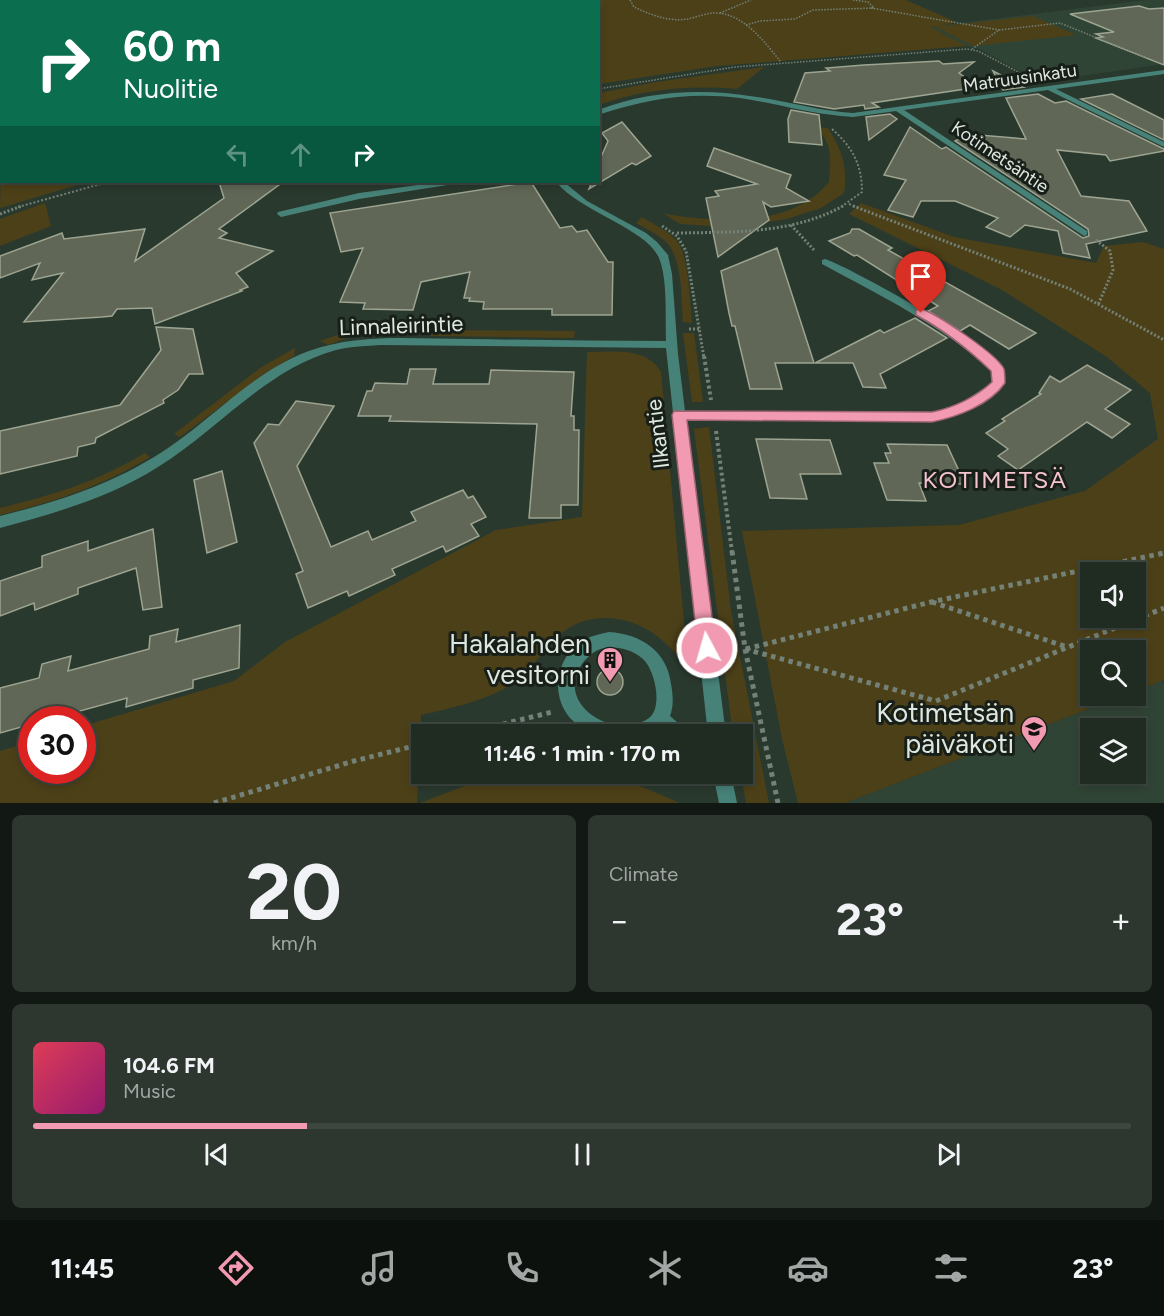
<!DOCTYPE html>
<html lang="en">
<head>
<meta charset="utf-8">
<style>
	:root { --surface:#202b22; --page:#2d372f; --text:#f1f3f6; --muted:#a2a7a5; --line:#3d4740; --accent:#f19ab1 }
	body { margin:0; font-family:Figtree,sans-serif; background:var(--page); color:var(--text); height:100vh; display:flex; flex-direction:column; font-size:22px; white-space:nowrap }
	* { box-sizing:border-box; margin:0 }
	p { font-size:20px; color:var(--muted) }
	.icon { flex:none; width:33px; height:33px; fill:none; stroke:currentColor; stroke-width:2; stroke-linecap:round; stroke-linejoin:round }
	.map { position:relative; height:803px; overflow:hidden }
	.details { display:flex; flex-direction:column; gap:12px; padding:12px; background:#121813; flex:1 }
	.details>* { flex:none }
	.top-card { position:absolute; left:0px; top:0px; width:600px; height:183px; box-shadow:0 3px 9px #0003,0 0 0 2px var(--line); background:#0b6e4f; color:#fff; overflow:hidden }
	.fabs { position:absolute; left:1080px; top:562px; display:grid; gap:12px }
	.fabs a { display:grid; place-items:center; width:66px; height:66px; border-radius:0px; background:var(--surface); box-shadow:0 3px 9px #0003,0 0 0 2px var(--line); font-size:30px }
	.speed { position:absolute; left:18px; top:706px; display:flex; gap:12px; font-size:30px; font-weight:700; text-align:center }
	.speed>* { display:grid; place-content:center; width:78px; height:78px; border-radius:50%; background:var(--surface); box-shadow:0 3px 9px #0003,0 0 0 2px var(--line); line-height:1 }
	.speed .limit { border:9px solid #d22; background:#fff; color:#111 }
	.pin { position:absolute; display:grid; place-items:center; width:51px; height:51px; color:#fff; margin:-62px -26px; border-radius:50% 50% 50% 0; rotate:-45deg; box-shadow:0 0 6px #0007 }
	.pin .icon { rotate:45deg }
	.me { position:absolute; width:66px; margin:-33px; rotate:354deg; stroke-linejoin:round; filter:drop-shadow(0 0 4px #0008) }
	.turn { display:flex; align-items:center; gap:21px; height:126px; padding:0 24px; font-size:27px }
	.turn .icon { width:78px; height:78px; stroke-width:2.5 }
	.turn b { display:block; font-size:42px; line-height:51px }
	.lanes { display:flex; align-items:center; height:57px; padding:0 24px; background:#0003; justify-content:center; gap:30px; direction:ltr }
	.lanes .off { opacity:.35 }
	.big { font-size:45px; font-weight:700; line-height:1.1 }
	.details .tile { flex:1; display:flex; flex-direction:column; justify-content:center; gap:9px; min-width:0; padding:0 21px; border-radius:9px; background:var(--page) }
	.details .dial { align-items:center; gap:0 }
	.dial b { font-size:78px; line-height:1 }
	.song { display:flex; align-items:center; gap:18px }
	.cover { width:72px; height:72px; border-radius:9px; background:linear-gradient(135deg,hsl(350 70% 55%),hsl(320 70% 35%)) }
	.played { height:6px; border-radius:3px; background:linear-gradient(90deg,var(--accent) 25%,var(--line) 25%) }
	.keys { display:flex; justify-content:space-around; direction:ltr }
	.heat { display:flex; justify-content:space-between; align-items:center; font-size:33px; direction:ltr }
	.details .tiles { flex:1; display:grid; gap:12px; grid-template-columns:1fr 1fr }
	.tile:last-child { grid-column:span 2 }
	.trip { position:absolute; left:411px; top:724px; width:342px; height:60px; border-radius:0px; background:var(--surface); box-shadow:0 3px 9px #0003,0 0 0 2px var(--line); font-weight:700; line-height:60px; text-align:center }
	.tabs { display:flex; height:96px; justify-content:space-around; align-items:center; background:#0d110e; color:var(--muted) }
	.tabs .icon { width:42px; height:42px }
	.tabs .active { color:var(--accent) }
	.tabs b { font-size:27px; color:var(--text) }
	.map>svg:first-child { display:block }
	.built { fill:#304435; fill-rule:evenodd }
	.green { fill:#4c4018; fill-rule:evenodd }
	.building { fill:#616756; stroke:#9da491; stroke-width:1.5 }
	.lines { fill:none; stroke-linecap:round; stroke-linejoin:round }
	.path-far4 { stroke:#748177; stroke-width:1.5; stroke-dasharray:1.5 1.5; stroke-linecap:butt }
	.path-far3 { stroke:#748177; stroke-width:2; stroke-dasharray:2 2; stroke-linecap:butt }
	.path-far2 { stroke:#748177; stroke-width:3; stroke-dasharray:2 2; stroke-linecap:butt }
	.path-far1 { stroke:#748177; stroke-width:4; stroke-dasharray:3 3; stroke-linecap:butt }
	.path { stroke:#748177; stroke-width:5; stroke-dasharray:4.5 4.5; stroke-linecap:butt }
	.lane { fill:#478278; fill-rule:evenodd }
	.street { fill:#478278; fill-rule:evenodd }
	.secondary { fill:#48ad9e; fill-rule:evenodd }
	.route { fill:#f19ab1; stroke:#9d6473; stroke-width:1.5 }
	.labels { text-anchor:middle; stroke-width:6; stroke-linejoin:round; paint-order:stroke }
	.far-street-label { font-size:18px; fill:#dee8e0; stroke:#181f19 }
	.street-label { font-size:22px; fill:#dee8e0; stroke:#181f19 }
	.neighbourhood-label { font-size:24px; letter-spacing:1.5px; fill:#f6c3cf; stroke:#181f19 }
	.near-poi-label { font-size:27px; fill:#dee8e0; stroke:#181f19; text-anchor:end }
</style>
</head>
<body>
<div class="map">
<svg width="1164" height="803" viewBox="0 0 1164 803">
	<rect width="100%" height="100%" fill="#2a392e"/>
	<g class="built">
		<path d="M1146,0H1164V64L1040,82L977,48L967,46L929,27Z"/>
		<path d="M1161,681L1164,684V803H845L1122,696H1136V691ZM1090,729H1136V774H1090Z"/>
	</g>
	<g class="green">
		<path d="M0,0H244L2,2L0,107Z"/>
		<path d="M309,0H906L956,22L942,26L1033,16L1076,35L973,46L934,26L930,27L967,46L717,66L599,84L598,2L306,1Z"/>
		<path d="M764,67L737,89C691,85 643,89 599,105V93L656,82Z"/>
		<path d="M816,127L828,128C842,150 848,167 844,193L821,208L787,219L754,224L712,226L680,224L664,214C712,221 770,227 812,198C818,194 824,187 829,182C830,157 834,146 816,127Z"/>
		<path d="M1,162L2,182H87L0,208Z"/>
		<path d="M45,203L51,226L0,246V219Z"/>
		<path d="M861,203L954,237L1096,263L1104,246L1143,242L1164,249V680L1136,691V651H1090V696H1122L845,803H798L782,739L742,531L959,525L1085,491L1158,439L1150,393L1107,357L1002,290L849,214ZM1090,573H1136V618H1090Z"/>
		<path d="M642,217C653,224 668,231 677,241C689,256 690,303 692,323L683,322C681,299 683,263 668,244C660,235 647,229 636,223Z"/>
		<path d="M375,329L405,331L399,335L352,336L328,345L320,341L349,331Z"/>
		<path d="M426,330L575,331L574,338L431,336Z"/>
		<path d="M683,333H694L703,402H692Z"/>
		<path d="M295,348L294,356L267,372L180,437L174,434L260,368Z"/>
		<path d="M587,352C613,352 646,346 661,372L688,666C678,657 669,645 658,637C631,615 588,610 561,634C545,649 532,668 516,681C491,700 450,708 421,715L417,803H0V751L31,742L32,771H82L83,726L234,681L285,642L496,530L582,517Z"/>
		<path d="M709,427L731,611L769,803H746L741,774L742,735H734L732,728L694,429Z"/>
		<path d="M145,453L150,457C100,487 56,501 0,515V508C56,494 94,483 145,453Z"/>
		<path d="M503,774H612L680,803H420L485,778Z"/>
	</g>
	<g class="building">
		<path d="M1139,6L1149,9L1164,8V65L1096,38L1103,37L1096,34L1114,32L1070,14Z"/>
		<path d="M939,61L943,64L974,62L959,73L979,87L872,103L879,107L865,109L864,105L834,109L794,102L805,73L830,71L826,68L864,65Z"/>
		<path d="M993,71L1024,87L1003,90Z"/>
		<path d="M1038,94L1055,103L1066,101L1164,149V151L1110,161L1106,155L1057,150L1081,196L1129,201L1147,231L1086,244L1090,258L1063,253L1058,231L1025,225L1010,237L986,227L998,218L955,201H921L913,217L888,210L906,180L884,175L910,127L942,149L946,147L1083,238L1089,236L1088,229L955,141L967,134L1026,139L1006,98Z"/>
		<path d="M1112,94L1164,120V140L1081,99Z"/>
		<path d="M791,110L819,115L822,145L789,142L788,119Z"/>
		<path d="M890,114L897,119L869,140L866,117Z"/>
		<path d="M622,122L651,156L636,165L632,163L589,189L592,182H598V164L608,141L602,133Z"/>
		<path d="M714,148L791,175L786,188L809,201L771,207L763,202L769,220L718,257L706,198L719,196L715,191L757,184L707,166Z"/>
		<path d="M219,182H283L219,229L227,233L219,238L273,251L236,273L248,287L240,290L242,291L155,324L152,308L117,309L112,316L102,317L24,322L63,273L32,280L40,263L0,278V256L62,233L64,239L145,229L135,261L224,198Z"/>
		<path d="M531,182L560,228L572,226L577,232L587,230L608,262H613L612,315H552V309H483L484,302L469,301L470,298H464L470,272L421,282L413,310L363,309L365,303L340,302L363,248L341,252L330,213Z"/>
		<path d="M852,229H859L892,248L888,250L1036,333L1009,349L970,325L960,331L928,311L938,306L857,255L854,256L829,241L850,233Z"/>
		<path d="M777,248L814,363H775L782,389H750L735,326H732L729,313L721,271Z"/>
		<path d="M915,318L947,338L880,374L886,388L863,387L853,363H815L880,330L884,333Z"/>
		<path d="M156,327L193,329L203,374H189L178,390L163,400L164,403L96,438L95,443L78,447L77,456L0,474V431L120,405L161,350Z"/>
		<path d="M1087,365L1131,390L1105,409L1130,424L1112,438L1087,422L1018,470L998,456L1008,449L986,433L1005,421L1002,419L1041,394L1039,393L1050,376L1060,382Z"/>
		<path d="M410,369H436L433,384H489L491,370L574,372L571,416H574V430H579L578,505H561V518H529L537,424L389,421L391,416H358L367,391H372L375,383L407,384Z"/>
		<path d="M296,401L334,406L297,466L331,547L368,531L372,540L416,521L411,512L463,490L468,498L473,496L486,517L471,524L479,536L446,552L443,546L392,569L395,575L349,596L347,591L308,608L296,574L303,571L254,443L268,424L279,425Z"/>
		<path d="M756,439L830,440L841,474H800L807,499L770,498Z"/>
		<path d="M887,444L947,445L965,484L919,483L926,501L887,500L874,463H889L885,453H891Z"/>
		<path d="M222,471L237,542L207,553L194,480Z"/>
		<path d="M153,529L162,607L143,610L136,568L78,588V594L35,610L34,603L0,616V581L42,567V556L88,541V551Z"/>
		<path d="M240,625L239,668L193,680V688L126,707L127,698L76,712L75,720H32V724L0,733V688L39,678L42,664L71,656L68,671L149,649L150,636L178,629L176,642Z"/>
		<circle cx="610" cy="682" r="13"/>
	</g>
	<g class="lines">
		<g class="path-far4">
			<path d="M630,0L634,7C651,15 669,22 688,19C697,17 706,13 715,13C744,13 765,43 781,62"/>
			<path d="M189,2L194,0"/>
			<path d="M249,2L253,0"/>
			<path d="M871,8L999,30"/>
			<path d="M720,13L751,0"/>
			<path d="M746,25L760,21L795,19L813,10L874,8L868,2L853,0"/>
			<path d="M972,49L999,30L1060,23L1147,58"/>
			<path d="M598,89L735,67L967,49L978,51L1024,75"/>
		</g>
		<g class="path-far3">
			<path d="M832,129C852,147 862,164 862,192L841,207"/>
			<path d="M849,204L857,207"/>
			<path d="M18,207L108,182"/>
		</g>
		<g class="path-far2">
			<path d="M853,206L1070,289L1164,340"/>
			<path d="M0,214L22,206"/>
			<path d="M791,225L814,250"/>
			<path d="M662,226L677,236L686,251L704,358"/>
			<path d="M677,233C734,232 792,234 843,206"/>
			<path d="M1096,240L1110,251L1113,270L1098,305"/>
			<path d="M689,329H701"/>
		</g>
		<g class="path-far1">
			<path d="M704,356L711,400"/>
			<path d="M716,431L732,552"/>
		</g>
		<g class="path">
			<path d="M732,551L745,649L778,803"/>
			<path d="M932,602L1067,647"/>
			<path d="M745,649L936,701L1164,608"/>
			<path d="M746,649L931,602L1164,553"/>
			<path d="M459,735L552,712"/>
			<path d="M214,803L354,761L422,744"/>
		</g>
		<path class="lane" d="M609,632C641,634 667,651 671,684C673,695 674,706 670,716L685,729L688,735H665L660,731L652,735C638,735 605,738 592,734C584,731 576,724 570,718C550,694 556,658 582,641C590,636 600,634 609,632ZM609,647C622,648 633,650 643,659C654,669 662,702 652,715C648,720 642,722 636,724C602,733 557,700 582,664C589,654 597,649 609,647Z"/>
		<g class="street">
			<rect x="0" y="43" width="2" height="4"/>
			<path d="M1164,70V74L1056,89L1164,142V147L1048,90L904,110L1087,231V235L1084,236L896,111L853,117L841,116C807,113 774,103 740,98C687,92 648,99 598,115V110C649,90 705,88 757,97C790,102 820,111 853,113Z"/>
			<path d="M440,182H458L454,184L359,199L281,217L277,214L278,212L359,193Z"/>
			<path d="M556,182H564L587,201L646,233L657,242L668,255L672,274L678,354L685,411L932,413L963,402L993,382L991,370C941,325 881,296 822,264V260L825,259C852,268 993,347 1003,369C1004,373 1004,379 1005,383C988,405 958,415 932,421L686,419L726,735H708L666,348L382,345C367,346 351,346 336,350C266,369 218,430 158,467C109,498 55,513 0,528V516C61,501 119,482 171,446C216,415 256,370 309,351C359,333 414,339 466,339C533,340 599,341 666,341C665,318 668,280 659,258C647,229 581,212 556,182Z"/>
			<path d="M713,774H731L737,803H719Z"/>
		</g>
		<g class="secondary">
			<path d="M293,0H300L292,2Z"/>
			<rect x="0" y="151" width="2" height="4"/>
		</g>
	</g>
	<path class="route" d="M921,309C936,313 998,355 1004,369C1005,373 1005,379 1005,383C990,405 957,417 932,422L687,420L716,648L714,655L707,657L701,655L698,648L672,415L674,411L932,412C953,408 976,397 992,382L991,371C968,349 944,330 916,315V310Z"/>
	<defs>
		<g id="building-pin" transform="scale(1.35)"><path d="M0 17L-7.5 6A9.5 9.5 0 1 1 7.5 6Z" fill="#f19ab1" stroke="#181f19"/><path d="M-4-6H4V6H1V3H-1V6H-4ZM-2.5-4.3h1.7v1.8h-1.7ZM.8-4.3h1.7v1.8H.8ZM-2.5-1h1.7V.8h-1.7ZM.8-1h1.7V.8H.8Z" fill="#111"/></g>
		<g id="school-pin" transform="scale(1.35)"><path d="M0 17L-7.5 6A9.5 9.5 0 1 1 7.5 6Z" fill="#f19ab1" stroke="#181f19"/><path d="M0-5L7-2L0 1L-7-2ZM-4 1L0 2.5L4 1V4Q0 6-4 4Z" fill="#111"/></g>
	</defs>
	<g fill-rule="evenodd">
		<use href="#building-pin" x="610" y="660"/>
		<use href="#school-pin" x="1034" y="729"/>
	</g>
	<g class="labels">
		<g class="far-street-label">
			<text transform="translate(1020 78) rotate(-8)" y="6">Matruusinkatu</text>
			<text transform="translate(1000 157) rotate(34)" y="6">Kotimetsäntie</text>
		</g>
		<g class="street-label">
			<text transform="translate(401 325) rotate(-2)" y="8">Linnaleirintie</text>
			<text transform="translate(657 434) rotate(-97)" y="8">Ilkantie</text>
		</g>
		<g class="neighbourhood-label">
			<text x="995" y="488">KOTIMETSÄ</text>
		</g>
		<g class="near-poi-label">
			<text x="590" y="653">Hakalahden<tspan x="590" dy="31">vesitorni</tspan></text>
			<text x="1014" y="722">Kotimetsän<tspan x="1014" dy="31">päiväkoti</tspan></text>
		</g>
	</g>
</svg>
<div class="fabs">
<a><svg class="icon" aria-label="sound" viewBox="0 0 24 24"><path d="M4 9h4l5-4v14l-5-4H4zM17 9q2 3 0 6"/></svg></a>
<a><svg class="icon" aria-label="search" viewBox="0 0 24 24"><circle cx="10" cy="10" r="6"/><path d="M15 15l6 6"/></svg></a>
<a><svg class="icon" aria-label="layers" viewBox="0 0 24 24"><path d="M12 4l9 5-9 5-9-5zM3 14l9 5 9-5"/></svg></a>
</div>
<div class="speed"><div class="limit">30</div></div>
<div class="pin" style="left:921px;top:313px;background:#d93025"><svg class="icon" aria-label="arrive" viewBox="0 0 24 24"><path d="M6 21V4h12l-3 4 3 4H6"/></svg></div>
<svg class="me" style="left:707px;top:648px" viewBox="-20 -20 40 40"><circle r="17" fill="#f19ab1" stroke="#fff" stroke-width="3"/><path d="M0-11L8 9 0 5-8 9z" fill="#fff"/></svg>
<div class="trip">11:46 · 1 min · 170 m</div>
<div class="top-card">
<div class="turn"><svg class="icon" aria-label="right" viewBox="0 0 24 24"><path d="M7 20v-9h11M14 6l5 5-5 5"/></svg><div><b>60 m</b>Nuolitie</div></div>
<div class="lanes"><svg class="icon off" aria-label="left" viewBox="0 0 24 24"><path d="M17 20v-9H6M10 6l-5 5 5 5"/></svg><svg class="icon off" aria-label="ahead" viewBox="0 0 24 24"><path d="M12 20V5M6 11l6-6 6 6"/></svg><svg class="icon" aria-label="right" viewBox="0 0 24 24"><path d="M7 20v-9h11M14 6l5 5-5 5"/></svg></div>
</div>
</div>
<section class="details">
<div class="tiles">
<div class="tile dial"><b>20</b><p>km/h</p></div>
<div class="tile"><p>Climate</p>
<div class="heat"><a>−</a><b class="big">23°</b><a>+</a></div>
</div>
<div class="tile">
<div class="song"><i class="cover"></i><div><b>104.6 FM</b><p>Music</p></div></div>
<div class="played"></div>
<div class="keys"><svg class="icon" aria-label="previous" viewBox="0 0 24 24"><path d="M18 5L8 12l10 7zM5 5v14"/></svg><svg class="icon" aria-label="pause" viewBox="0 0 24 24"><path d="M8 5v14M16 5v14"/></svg><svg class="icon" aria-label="next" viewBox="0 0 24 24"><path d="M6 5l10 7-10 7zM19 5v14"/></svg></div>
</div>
</div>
</section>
<nav class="tabs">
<b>11:45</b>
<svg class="icon active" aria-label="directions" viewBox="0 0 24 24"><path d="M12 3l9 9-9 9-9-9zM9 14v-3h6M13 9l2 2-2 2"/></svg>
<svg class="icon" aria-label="music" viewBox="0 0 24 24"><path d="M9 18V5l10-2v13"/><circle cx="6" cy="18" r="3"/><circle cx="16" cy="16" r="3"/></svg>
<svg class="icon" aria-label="phone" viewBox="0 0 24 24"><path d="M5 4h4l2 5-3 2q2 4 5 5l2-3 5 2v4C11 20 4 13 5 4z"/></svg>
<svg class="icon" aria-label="climate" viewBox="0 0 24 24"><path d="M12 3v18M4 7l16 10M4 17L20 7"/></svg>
<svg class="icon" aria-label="car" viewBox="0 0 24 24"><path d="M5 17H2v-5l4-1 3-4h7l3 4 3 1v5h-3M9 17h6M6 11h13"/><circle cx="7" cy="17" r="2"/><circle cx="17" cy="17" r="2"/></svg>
<svg class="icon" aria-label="filters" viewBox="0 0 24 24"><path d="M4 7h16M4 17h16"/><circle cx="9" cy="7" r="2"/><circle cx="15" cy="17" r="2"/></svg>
<b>23°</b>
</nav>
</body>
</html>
